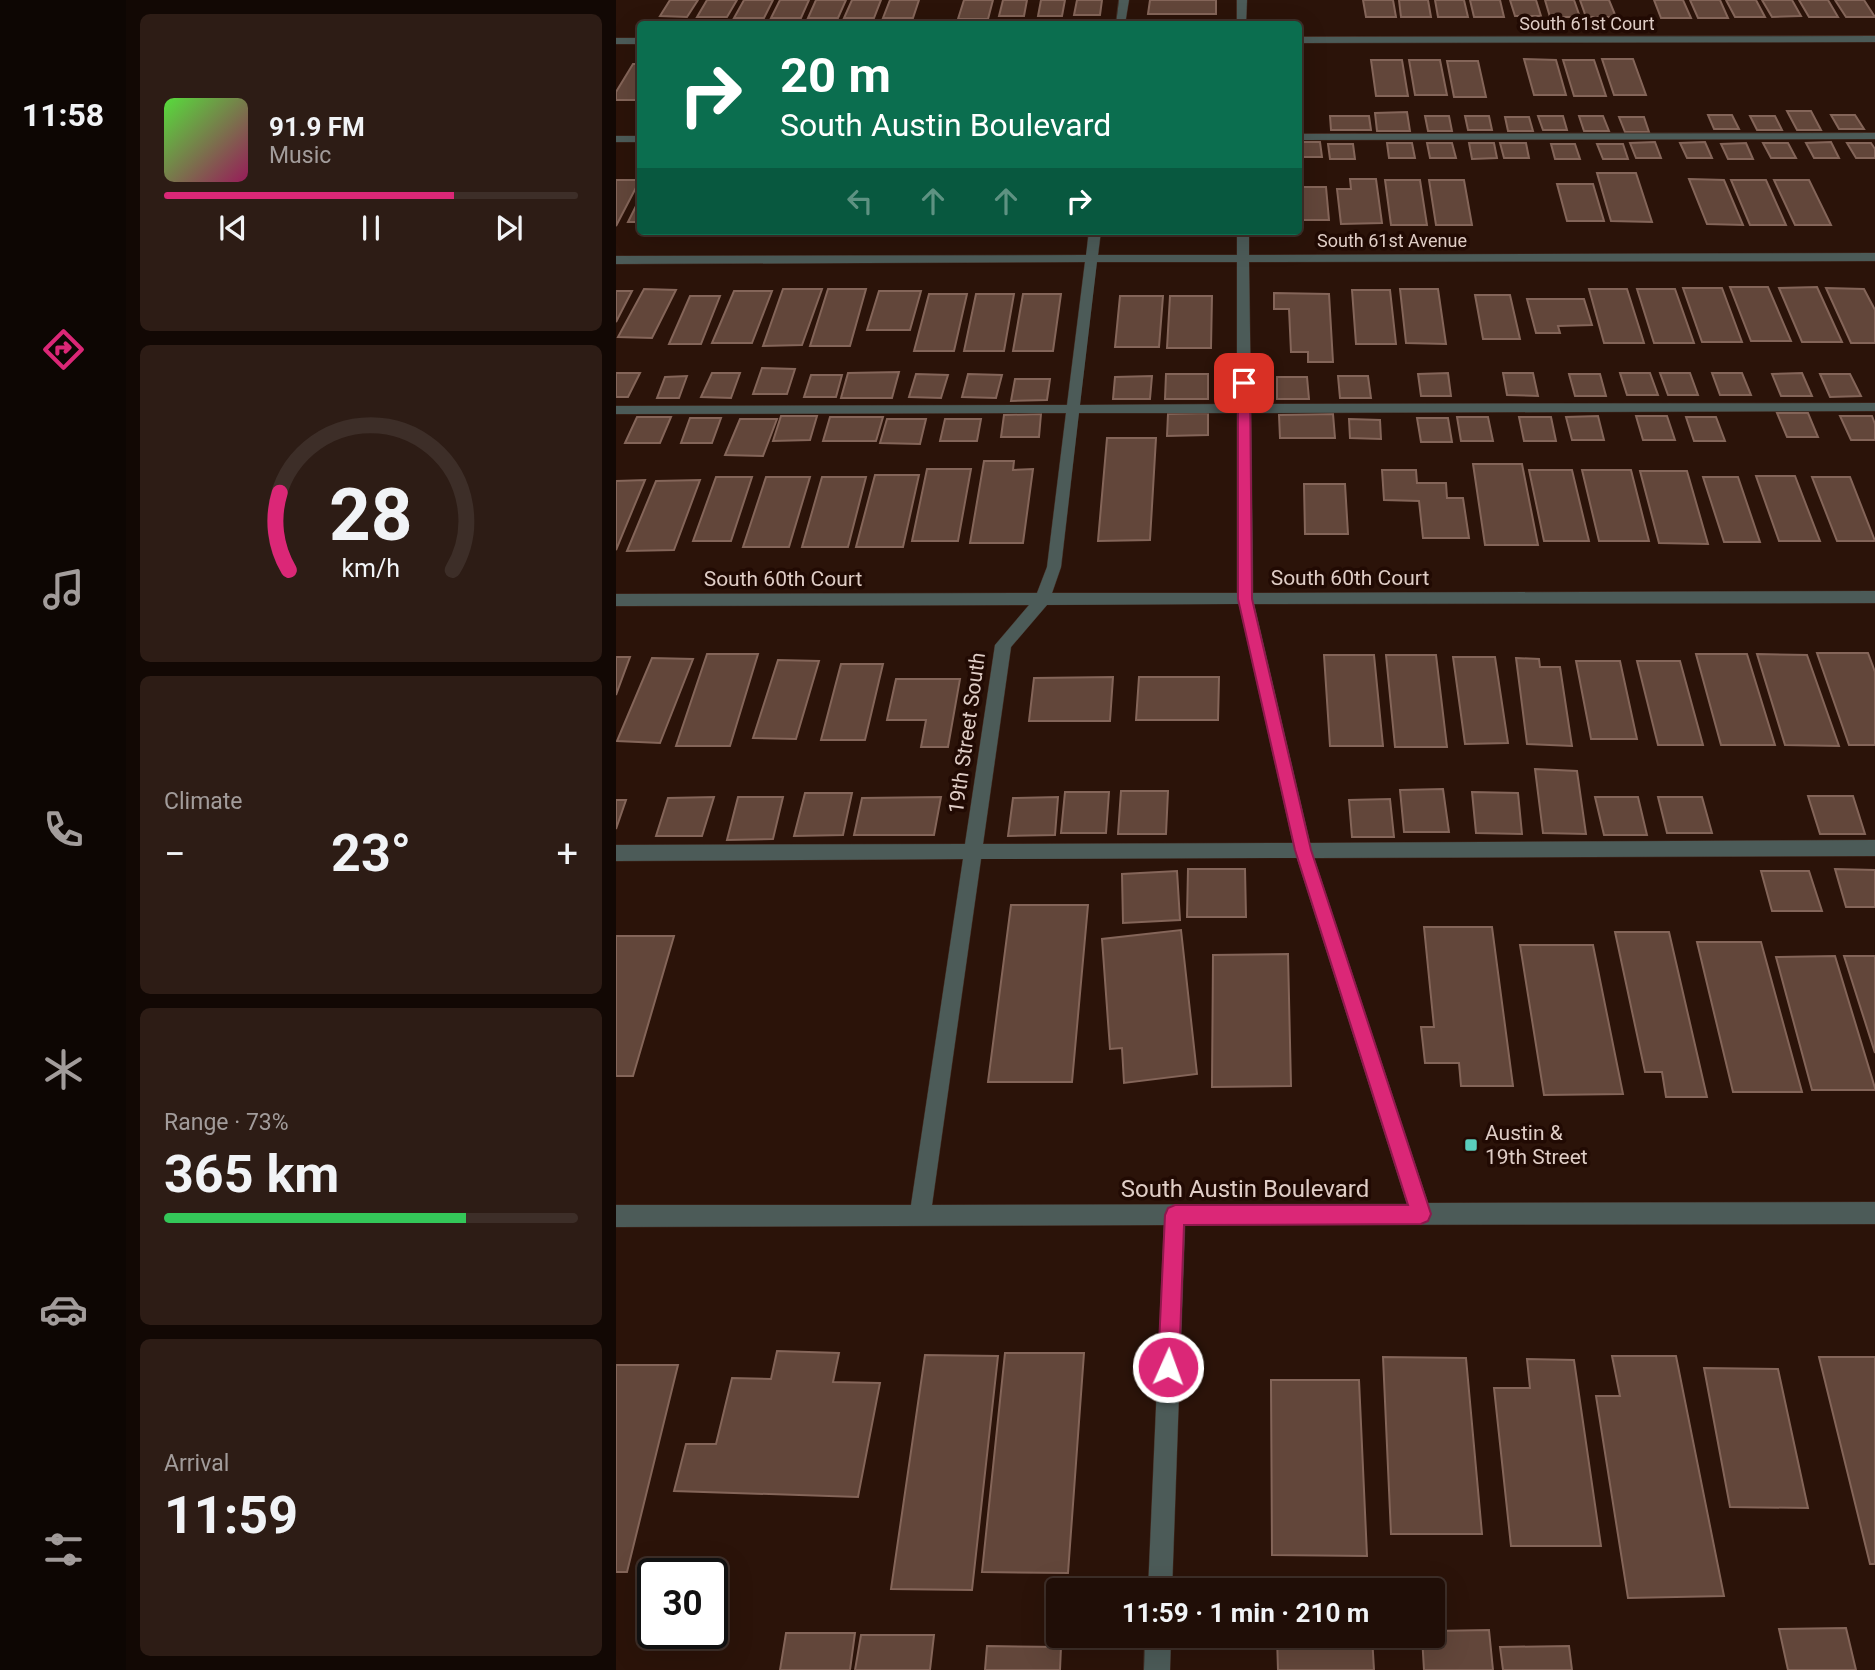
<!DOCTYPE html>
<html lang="en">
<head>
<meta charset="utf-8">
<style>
	:root { --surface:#200e07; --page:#2d1c15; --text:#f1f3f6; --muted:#a29c9b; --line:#3d2e28; --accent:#db2777 }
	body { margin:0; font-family:Roboto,sans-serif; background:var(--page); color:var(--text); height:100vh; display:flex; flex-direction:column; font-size:26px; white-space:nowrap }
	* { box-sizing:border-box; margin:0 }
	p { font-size:23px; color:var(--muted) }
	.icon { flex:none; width:38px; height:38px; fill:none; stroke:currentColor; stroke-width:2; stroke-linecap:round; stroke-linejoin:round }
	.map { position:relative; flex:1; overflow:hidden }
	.panel { display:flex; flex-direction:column; gap:14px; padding:14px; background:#120804; width:490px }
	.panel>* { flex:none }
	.banner { position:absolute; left:21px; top:21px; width:665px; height:214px; border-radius:7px; box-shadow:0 7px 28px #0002,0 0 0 2px var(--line); background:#0b6e4f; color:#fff; overflow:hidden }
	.speed { position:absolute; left:21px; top:1558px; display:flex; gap:14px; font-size:35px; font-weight:700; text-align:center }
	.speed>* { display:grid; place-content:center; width:91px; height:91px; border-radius:50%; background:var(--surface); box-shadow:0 7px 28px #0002,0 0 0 2px var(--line); line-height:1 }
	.speed .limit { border:4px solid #111; border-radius:10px; background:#fff; color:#111 }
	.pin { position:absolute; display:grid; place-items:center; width:60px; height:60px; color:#fff; margin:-30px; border-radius:14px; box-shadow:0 4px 10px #0006 }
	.me { position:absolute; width:77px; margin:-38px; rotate:2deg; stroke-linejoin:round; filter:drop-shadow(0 0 5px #0008) }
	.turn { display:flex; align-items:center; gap:24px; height:147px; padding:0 28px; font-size:32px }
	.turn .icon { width:91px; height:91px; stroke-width:2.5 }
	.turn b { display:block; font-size:49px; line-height:60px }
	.lanes { display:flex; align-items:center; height:66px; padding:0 28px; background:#0003; justify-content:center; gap:35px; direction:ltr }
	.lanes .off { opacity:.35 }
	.big { font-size:52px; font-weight:700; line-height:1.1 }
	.panel .tile { flex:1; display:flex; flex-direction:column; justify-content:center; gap:10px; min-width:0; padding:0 24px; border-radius:10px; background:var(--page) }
	.panel .dial { align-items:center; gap:0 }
	.dial svg { height:182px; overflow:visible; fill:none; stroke:var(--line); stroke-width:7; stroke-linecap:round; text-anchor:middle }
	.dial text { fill:var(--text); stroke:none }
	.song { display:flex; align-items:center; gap:21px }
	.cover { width:84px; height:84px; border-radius:10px; background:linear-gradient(135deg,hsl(110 70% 55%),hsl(330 70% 35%)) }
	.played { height:7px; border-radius:4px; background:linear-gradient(90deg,var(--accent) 70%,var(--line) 70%) }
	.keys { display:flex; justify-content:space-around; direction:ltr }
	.heat { display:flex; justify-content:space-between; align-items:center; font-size:38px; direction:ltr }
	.charge { height:10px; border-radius:5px; background:linear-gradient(90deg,#34c759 73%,var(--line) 0) }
	.trip { position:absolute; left:430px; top:1578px; width:399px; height:70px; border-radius:7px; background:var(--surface); box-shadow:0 7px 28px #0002,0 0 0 2px var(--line); font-weight:700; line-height:70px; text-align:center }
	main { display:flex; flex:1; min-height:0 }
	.menu { display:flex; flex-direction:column; width:126px; justify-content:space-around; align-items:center; background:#0d0603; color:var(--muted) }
	.menu .icon { width:49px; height:49px }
	.menu .active { color:var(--accent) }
	.menu b { font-size:32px; color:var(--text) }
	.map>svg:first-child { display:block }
	.building { fill:#62463a; stroke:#846559; stroke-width:2 }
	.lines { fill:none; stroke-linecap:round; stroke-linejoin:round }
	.minor-casing { stroke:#442d23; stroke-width:1 }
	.minor { fill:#4c5b58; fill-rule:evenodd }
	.route { fill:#db2777; stroke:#8e194d; stroke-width:2 }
	.poi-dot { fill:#5acebd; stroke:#210a03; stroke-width:2.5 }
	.labels { text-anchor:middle; stroke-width:7; stroke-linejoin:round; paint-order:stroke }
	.far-street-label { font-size:18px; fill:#dfcdc6; stroke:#210a03 }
	.street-label { font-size:21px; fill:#dfcdc6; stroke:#210a03 }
	.poi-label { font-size:21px; fill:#dfcdc6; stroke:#210a03; text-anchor:start }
	.near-street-label { font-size:24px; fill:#dfcdc6; stroke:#210a03 }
</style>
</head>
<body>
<main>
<nav class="menu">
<b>11:58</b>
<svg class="icon active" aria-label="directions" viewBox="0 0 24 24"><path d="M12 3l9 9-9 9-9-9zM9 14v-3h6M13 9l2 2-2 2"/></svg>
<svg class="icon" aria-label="music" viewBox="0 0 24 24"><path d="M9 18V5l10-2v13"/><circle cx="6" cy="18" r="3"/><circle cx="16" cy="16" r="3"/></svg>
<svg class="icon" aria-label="phone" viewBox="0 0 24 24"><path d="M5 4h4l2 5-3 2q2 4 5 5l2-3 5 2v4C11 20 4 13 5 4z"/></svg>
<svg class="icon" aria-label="climate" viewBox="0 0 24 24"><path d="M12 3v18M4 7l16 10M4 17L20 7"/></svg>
<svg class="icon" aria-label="car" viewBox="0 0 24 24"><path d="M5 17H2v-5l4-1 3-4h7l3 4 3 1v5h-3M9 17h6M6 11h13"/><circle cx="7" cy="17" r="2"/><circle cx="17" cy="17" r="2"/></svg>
<svg class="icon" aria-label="filters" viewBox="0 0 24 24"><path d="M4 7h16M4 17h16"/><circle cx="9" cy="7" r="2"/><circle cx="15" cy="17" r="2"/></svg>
</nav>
<section class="panel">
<div class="tile">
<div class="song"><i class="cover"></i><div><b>91.9 FM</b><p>Music</p></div></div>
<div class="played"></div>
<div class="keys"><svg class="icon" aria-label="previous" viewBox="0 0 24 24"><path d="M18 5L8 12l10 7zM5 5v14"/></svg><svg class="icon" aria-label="pause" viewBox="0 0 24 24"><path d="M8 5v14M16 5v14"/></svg><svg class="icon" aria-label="next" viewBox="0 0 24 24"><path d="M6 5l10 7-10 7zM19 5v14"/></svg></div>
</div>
<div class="tile dial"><svg viewBox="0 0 100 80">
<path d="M14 69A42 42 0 1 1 86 69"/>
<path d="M14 69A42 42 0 0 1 10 35" stroke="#db2777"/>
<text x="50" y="56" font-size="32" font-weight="700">28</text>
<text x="50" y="72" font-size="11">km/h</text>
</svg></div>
<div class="tile"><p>Climate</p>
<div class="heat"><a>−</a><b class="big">23°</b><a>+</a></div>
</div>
<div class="tile"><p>Range · 73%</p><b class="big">365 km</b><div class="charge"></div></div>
<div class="tile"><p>Arrival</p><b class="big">11:59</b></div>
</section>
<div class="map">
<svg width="1259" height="1670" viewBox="0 0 1259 1670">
	<rect width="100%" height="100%" fill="#2b1309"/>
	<g class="building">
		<path d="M54,0H82L71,17L44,16Z"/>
		<path d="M91,0H121L111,17H81Z"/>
		<path d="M128,0H157L148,18H118Z"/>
		<path d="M164,0H193L185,18H155Z"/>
		<path d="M200,0H230L222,18H192Z"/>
		<path d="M236,0H265L258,18H228Z"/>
		<path d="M274,0H303L297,18H267Z"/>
		<path d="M348,0H377L372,19H342Z"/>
		<path d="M387,0H411L408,16H383Z"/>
		<path d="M425,0H449L446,16H422Z"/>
		<path d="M461,0H486L484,15H458Z"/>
		<path d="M534,0H600V14H532Z"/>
		<path d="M747,0H777L780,17H750Z"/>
		<path d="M783,0H812L815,17H785Z"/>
		<path d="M819,0H848L852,17H822Z"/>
		<path d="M854,0H884L888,17H858Z"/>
		<path d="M894,0H920L925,16H899Z"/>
		<path d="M929,0H958L964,17H934Z"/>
		<path d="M964,0H993L1000,17H970Z"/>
		<path d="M1038,0H1067L1075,18H1045Z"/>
		<path d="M1074,0H1104L1112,18H1082Z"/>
		<path d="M1110,0H1140L1149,17H1119Z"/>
		<path d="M1146,0H1176L1185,16L1156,17Z"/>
		<path d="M1183,0H1212L1222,17H1193Z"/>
		<path d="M1219,0H1248L1259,17H1230Z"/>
		<path d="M908,59L940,60L950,95H918Z"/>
		<path d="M986,59H1017L1030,95H998Z"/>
		<path d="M755,60H786L792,96H760Z"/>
		<path d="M793,60H824L831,95H799Z"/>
		<path d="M947,60H978L990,96H958Z"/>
		<path d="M831,61H862L870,97H838Z"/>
		<path d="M17,64H24V100H0V92Z"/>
		<path d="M1171,111H1195L1205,130H1181Z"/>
		<path d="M791,112L794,131H761L759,113Z"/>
		<path d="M1092,115H1116L1123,129H1098Z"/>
		<path d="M1215,115H1239L1248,129H1223Z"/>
		<path d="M714,116H753L755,130H715Z"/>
		<path d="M809,116H833L836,131H812Z"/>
		<path d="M849,116H873L876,130H852Z"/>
		<path d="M922,116H947L951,130H927Z"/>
		<path d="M963,116H987L993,131H968Z"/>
		<path d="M1134,116H1159L1166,130H1141Z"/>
		<path d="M889,117H913L917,131H892Z"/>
		<path d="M1003,117H1028L1033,132H1009Z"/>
		<path d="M682,142H704L706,157H682Z"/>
		<path d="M1039,142L1045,158H1020L1014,143Z"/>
		<path d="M1089,142L1096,158H1071L1064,143Z"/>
		<path d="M1215,142L1223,158H1198L1190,143Z"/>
		<path d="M771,143H796L799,158H773Z"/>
		<path d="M811,143H836L840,158H814Z"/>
		<path d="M853,143H878L881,158L856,159Z"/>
		<path d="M884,143H910L913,158H888Z"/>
		<path d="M1130,143L1137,159H1112L1105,144Z"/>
		<path d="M1147,143H1172L1180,158H1155Z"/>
		<path d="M1231,143H1255L1259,149V158H1240Z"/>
		<path d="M712,144H737L739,159H714Z"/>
		<path d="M935,144H959L964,159H939Z"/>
		<path d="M981,144H1007L1012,159H987Z"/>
		<path d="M981,173H1020L1036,222L995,221Z"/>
		<path d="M734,179H760L766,223L725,224L721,189H735Z"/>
		<path d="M1073,179L1108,180L1127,225L1091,224Z"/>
		<path d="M0,180H24L0,226Z"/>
		<path d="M769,180H804L811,225H775Z"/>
		<path d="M813,180H848L856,225H820Z"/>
		<path d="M1115,180H1150L1170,225H1134Z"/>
		<path d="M1158,180H1193L1215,225H1179Z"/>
		<path d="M941,184H977L988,221H951Z"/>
		<path d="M682,187H710L713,220H682Z"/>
		<path d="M24,198V222H12Z"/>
		<path d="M1114,287H1152L1175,341H1135Z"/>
		<path d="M1201,287L1226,342H1186L1163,288Z"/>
		<path d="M1067,288H1106L1126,342H1086Z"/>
		<path d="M1210,288L1248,289L1259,310V343H1235Z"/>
		<path d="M28,289L60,290L36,338L2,337Z"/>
		<path d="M167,289H206L186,345L147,346Z"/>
		<path d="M212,289H250L234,346H194Z"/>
		<path d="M784,289H822L830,344L790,343Z"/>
		<path d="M973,289H1011L1028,343H988Z"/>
		<path d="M1021,289H1059L1078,343H1038Z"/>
		<path d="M736,290H774L780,344H740Z"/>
		<path d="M0,291H16L0,322Z"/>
		<path d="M118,291H156L136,343H96Z"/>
		<path d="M263,291H305L294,330H251Z"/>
		<path d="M658,293L713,294L717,362H692V352H675L673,309H658Z"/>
		<path d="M313,294H351L338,351H298Z"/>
		<path d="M360,294H398L388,351H348Z"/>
		<path d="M407,294H445L437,351H397Z"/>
		<path d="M859,295H894L904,339H867Z"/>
		<path d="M74,296H104L85,344H53Z"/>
		<path d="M504,296H547L543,347H499Z"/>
		<path d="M554,296H596L595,348H551Z"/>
		<path d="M911,299H968L976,325L942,326L944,333H920Z"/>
		<path d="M146,368L179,369L171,394H137Z"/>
		<path d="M283,372L276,398H225L232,373Z"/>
		<path d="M0,373H24L12,397H0Z"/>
		<path d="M96,373H124L115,398L85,397Z"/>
		<path d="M832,373L835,396H805L802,374Z"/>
		<path d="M887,373H917L922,396L891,395Z"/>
		<path d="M1004,373H1034L1042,395H1011Z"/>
		<path d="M1044,373H1074L1082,395H1052Z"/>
		<path d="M1096,373H1126L1135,395H1104Z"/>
		<path d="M1186,373L1196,396H1165L1156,374Z"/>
		<path d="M300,374L332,375L325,398L293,397Z"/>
		<path d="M352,374L386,375L380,398L346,397Z"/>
		<path d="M550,374H592V399H549Z"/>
		<path d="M953,374H984L990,396H959Z"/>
		<path d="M1204,374H1234L1245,396L1214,397Z"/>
		<path d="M195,375H226L220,397H188Z"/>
		<path d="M71,376L63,398H41L49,377Z"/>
		<path d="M536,376L534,399H497L499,377Z"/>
		<path d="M722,376H752L755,398H724Z"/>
		<path d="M661,377H691L693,399H661Z"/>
		<path d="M399,379H434L431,400L395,401Z"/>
		<path d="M592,413V435L551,436L552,414Z"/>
		<path d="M1161,413H1192L1202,437H1171Z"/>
		<path d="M425,414L423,437H385L388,415Z"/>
		<path d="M717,414L719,438H664L663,415Z"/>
		<path d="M165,416H201L194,440L157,441Z"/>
		<path d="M982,416L988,440H956L950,417Z"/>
		<path d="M1020,416H1051L1059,440H1027Z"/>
		<path d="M1224,416H1256L1259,424V440H1235Z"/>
		<path d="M21,417H55L44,443H9Z"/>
		<path d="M214,417H267L260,441H207Z"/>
		<path d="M841,417H872L877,441H845Z"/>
		<path d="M903,417H935L940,441H908Z"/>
		<path d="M1070,417H1100L1109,441H1078Z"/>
		<path d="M74,418H105L96,443H65Z"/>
		<path d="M801,418H832L836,442H805Z"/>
		<path d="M124,419H161L147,456L109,455Z"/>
		<path d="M271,419H310L304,444L264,443Z"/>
		<path d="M329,419H365L361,441H324Z"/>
		<path d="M733,419L764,420L765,439L734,438Z"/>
		<path d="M491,438H540L534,540L482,541Z"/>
		<path d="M368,461H398L397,470L417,469L407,543H354Z"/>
		<path d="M857,464H906L922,545H869Z"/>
		<path d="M311,469H355L342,541H296Z"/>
		<path d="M766,470H800L801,483H830L831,498H847L853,538H807L803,501L768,500Z"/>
		<path d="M913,470H956L973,541H928Z"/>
		<path d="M966,470H1015L1033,541H983Z"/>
		<path d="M1024,471H1071L1092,544L1043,543Z"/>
		<path d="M259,475H303L287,547H240Z"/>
		<path d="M1140,476H1179L1204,541H1163Z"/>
		<path d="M100,477H136L115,541H77Z"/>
		<path d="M150,477H194L173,547H127Z"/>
		<path d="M206,477H250L232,547H186Z"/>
		<path d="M1087,477H1122L1144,542H1108Z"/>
		<path d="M1196,477H1234L1259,541H1221Z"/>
		<path d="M29,480L0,550V481Z"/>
		<path d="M84,480L58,550L11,551L40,481Z"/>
		<path d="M688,484H729L732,534H689Z"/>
		<path d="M1201,653H1252L1259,672V745H1233Z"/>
		<path d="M91,654H142L114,746H60Z"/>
		<path d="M1080,654H1131L1159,745H1105Z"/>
		<path d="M1141,654L1191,655L1223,746L1169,745Z"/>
		<path d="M708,655H758L767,746H714Z"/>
		<path d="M770,655H820L831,747H779Z"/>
		<path d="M0,657H14L0,695Z"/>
		<path d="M837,657H879L892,743L849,744Z"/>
		<path d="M36,658L77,659L44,743L1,741Z"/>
		<path d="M900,658L923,659L924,667H944L956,746L911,744Z"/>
		<path d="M162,660L203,661L180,739L137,738Z"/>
		<path d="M960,661H1004L1021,739H975Z"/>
		<path d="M1021,661H1064L1087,745H1042Z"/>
		<path d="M225,664H267L249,740H205Z"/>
		<path d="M497,677L494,721H413L418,678Z"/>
		<path d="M523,677H603L602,720H520Z"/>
		<path d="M280,679H344L332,747H305L310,720H271Z"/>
		<path d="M919,769L961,771L970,834L927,833Z"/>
		<path d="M827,789L833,832H788L784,790Z"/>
		<path d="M505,791H552L550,834H502Z"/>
		<path d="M449,792H493L490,833H445Z"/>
		<path d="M856,792L902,793L906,834L860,833Z"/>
		<path d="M189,793H236L227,835L178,836Z"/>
		<path d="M1192,796H1237L1249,834H1204Z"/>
		<path d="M98,797L86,836H40L52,798Z"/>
		<path d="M122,797H167L157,839L111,840Z"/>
		<path d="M325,797L318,835H238L246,798Z"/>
		<path d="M442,797L439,835L392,836L397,798Z"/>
		<path d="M979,797H1022L1031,835H988Z"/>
		<path d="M1042,797H1086L1096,833H1051Z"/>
		<path d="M774,799L778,837H736L733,800Z"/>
		<path d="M0,800H10L0,829Z"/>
		<path d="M572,869H629L630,917H571Z"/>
		<path d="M1219,869L1259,870V907H1230Z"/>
		<path d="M561,871L564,920L507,923L506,874Z"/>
		<path d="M1145,871H1193L1206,911H1156Z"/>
		<path d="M395,905H472L456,1082H372Z"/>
		<path d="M808,927H876L897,1086H845L843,1063H809L805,1027H818Z"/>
		<path d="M565,930L581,1074L508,1083L506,1048L494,1049L486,939Z"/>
		<path d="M999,932H1053L1091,1097H1050L1046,1072H1029Z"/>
		<path d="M0,936H58L17,1076H0Z"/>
		<path d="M1081,942H1145L1186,1092H1117Z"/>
		<path d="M904,945H977L1007,1094L928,1095Z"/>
		<path d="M672,954L675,1086L596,1087L597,955Z"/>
		<path d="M1219,956L1259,1088V1090H1196L1160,957Z"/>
		<path d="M1228,956H1259V1053Z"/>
		<path d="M161,1351L223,1353L217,1382L264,1383L242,1497L58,1491L70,1444H100L116,1378L155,1379Z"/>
		<path d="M389,1353H468L452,1573L366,1572Z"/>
		<path d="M309,1355L382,1356L356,1590L275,1589Z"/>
		<path d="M996,1356H1060L1108,1596L1012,1598L980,1396H1004Z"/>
		<path d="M767,1357L850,1358L866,1534H775Z"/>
		<path d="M1203,1357H1259V1564H1254Z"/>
		<path d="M911,1359L958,1360L985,1546H895L878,1388H914Z"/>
		<path d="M0,1365H62L11,1572H0Z"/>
		<path d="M1088,1368L1162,1369L1192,1508L1114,1507Z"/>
		<path d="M655,1380H743L751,1556L656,1555Z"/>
		<path d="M1230,1628L1240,1670H1172L1163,1629Z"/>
		<path d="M873,1630L877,1670H808L806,1636H817V1631Z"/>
		<path d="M170,1633H239L234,1670H164Z"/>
		<path d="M245,1635H318L314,1670H239Z"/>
		<path d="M756,1636L758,1670H662L661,1637Z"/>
		<path d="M371,1646L445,1647L444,1670H369Z"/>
		<path d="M953,1646L956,1670H887L884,1647Z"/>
	</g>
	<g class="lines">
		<g class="minor-casing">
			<g id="minor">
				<path d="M503,0H513L509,24H500Z"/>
				<path d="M621,0H631L630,24H621Z"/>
				<path d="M1259,36V42L682,43V37Z"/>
				<rect x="0" y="38" width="24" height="6"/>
				<path d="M1259,133V139L682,140V134Z"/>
				<rect x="0" y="136" width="24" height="6"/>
				<path d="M473,231H485L482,255H621V231H633V255L1259,253V261L633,262L635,404L1259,403V411L635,413L637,593L1259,591V603L638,604L694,843L1259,840V856L698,858L812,1203L1259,1202V1224L569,1225L556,1591H532L548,1225L0,1227V1205H295L347,859L0,861V845L349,844L379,645L413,605L0,606V594L421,593L431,567L450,413L0,414V406L451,405L469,262L0,264V256L470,255ZM481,262H621V404L464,405ZM463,413H621V593H436L445,567ZM623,604L677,843L367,844L395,647L431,605ZM681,858L791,1204L316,1205L365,859Z"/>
				<path d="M529,1636H555L554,1670H528Z"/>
			</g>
		</g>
		<use href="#minor" class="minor"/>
	</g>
	<path class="route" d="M628,379L634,383L636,599L695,850L815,1214L812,1221L805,1224L568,1225L563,1367L560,1375L552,1378L545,1375L542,1367L549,1215L552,1208L559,1205H792L679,850L622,599V383Z"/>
	<rect class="poi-dot" x="848" y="1138" width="14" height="14" rx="3.5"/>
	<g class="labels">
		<g class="far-street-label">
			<text x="971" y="30">South 61st Court</text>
			<text x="776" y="247">South 61st Avenue</text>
		</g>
		<g class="street-label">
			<text x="734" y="585">South 60th Court</text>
			<text x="167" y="586">South 60th Court</text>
			<text transform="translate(351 733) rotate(-82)" y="7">19th Street South</text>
		</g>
		<g class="poi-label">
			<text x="869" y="1140">Austin &amp;<tspan x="869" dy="24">19th Street</tspan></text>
		</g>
		<g class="near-street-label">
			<text x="629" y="1197">South Austin Boulevard</text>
		</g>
	</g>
</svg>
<div class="speed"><div class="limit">30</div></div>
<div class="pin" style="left:628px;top:383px;background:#d93025"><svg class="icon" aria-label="arrive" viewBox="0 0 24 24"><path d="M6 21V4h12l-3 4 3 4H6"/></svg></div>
<svg class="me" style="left:552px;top:1367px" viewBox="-20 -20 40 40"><circle r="17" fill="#db2777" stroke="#fff" stroke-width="3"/><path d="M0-11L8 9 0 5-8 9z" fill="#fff"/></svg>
<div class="trip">11:59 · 1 min · 210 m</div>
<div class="banner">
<div class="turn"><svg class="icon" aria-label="right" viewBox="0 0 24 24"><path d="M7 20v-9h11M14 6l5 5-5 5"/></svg><div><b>20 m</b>South Austin Boulevard</div></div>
<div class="lanes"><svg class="icon off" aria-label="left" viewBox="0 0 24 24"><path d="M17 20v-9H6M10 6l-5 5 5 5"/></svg><svg class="icon off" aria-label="ahead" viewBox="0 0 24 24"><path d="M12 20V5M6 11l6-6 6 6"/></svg><svg class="icon off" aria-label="ahead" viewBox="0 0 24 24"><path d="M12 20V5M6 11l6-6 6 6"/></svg><svg class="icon" aria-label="right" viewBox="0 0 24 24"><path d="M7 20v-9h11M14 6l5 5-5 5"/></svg></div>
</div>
</div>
</main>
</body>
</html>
